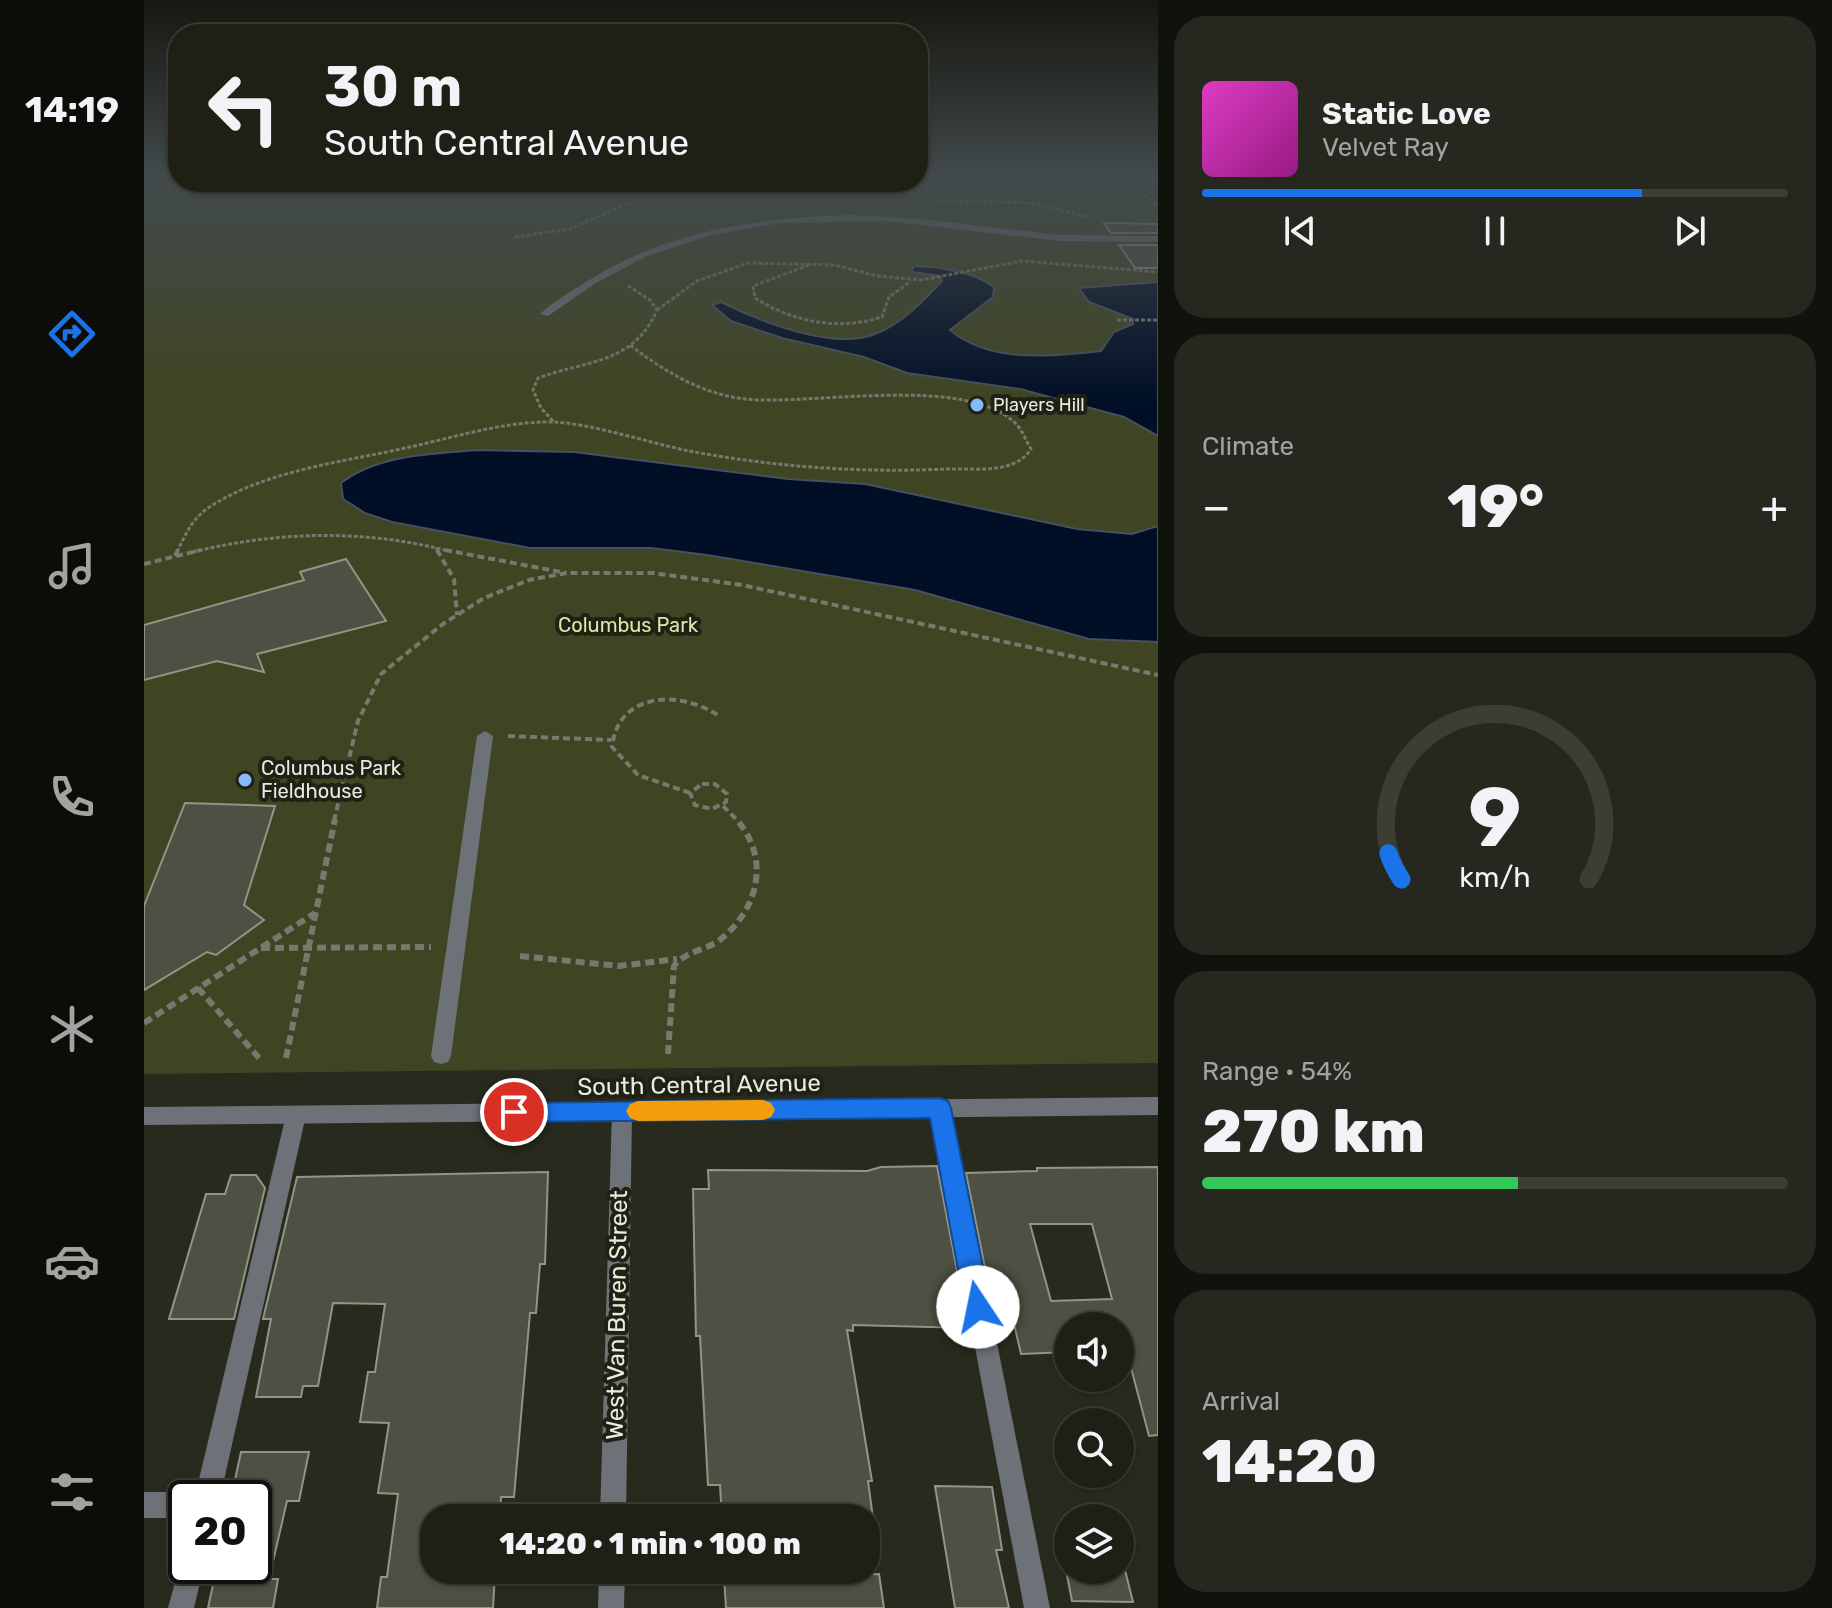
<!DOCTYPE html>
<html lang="en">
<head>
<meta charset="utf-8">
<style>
	:root { --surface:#1e2016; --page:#26281f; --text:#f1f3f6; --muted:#a1a3a1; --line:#3c3e35; --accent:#1a73e8 }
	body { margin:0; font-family:Rubik,sans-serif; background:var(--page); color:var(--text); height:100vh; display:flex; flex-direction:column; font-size:30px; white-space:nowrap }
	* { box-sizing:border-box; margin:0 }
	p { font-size:26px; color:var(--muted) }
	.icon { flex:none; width:44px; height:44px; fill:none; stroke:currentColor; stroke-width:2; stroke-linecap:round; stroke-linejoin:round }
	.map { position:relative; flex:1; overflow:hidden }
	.side { display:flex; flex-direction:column; gap:16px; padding:16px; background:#10120c; width:674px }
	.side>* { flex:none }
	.hud { position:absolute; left:24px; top:24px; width:760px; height:168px; border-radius:32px; box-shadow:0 2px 6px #0004,0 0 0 2px var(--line); background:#1e2016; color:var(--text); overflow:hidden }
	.tools { position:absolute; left:910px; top:1312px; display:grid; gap:16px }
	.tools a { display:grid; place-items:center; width:80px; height:80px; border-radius:50%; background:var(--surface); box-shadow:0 2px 6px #0004,0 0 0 2px var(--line); font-size:40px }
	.speed { position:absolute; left:24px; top:1480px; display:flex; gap:16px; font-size:40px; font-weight:700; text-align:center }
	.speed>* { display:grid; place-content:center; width:104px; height:104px; border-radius:50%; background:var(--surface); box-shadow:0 2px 6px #0004,0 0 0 2px var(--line); line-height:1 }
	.speed .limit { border:4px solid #111; border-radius:12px; background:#fff; color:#111 }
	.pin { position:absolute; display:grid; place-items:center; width:68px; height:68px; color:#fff; margin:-34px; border:4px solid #fff; border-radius:50%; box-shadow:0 2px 8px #0007 }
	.me { position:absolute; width:88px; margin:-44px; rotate:349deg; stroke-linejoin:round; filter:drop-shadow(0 0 6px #0008) }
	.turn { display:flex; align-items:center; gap:28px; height:168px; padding:0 24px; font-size:36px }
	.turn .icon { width:104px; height:104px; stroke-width:2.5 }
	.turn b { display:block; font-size:56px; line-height:68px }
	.big { font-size:60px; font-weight:800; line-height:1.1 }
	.side .card { flex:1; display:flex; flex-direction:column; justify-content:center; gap:12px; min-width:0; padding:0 28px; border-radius:32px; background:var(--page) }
	.side .dial { align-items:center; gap:0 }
	.dial svg { height:208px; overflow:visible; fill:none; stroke:var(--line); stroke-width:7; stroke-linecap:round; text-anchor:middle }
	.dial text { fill:var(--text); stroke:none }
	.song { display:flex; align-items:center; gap:24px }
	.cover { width:96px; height:96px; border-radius:12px; background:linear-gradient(135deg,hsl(310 70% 55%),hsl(310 70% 35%)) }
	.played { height:8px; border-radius:4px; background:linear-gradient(90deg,var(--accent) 75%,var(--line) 75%) }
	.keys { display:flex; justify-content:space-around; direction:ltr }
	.heat { display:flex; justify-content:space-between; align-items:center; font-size:44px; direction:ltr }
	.charge { height:12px; border-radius:6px; background:linear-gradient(90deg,#34c759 54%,var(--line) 0) }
	.trip { position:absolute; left:276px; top:1504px; width:460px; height:80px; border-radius:32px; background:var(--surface); box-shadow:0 2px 6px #0004,0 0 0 2px var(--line); font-weight:800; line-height:80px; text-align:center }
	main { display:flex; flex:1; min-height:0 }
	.tab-bar { display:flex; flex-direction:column; width:144px; justify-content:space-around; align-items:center; background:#0c0d09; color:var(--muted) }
	.tab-bar .icon { width:56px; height:56px }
	.tab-bar .active { color:var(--accent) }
	.tab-bar b { font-size:36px; color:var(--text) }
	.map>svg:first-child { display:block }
	.green { fill:#3f4522 }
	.water { fill:#000e26; stroke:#46505e; stroke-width:2 }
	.building { fill:#4d5042; stroke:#929585; stroke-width:2; fill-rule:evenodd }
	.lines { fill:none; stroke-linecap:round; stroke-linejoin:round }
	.path-far2 { stroke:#77796e; stroke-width:3; stroke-dasharray:4 2; stroke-linecap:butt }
	.path-far1 { stroke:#77796e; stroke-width:4; stroke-dasharray:7 4; stroke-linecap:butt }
	.path { stroke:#77796e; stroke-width:6; stroke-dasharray:9 5; stroke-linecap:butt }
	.service { fill:#6d7278; fill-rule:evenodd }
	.minor { fill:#6d7278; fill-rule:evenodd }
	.tertiary { fill:#6d7278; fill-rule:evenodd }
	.route { fill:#1a73e8; stroke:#114b97; stroke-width:2 }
	.slow { fill:#f59e0b }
	.poi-dot { fill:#86bbfb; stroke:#1e2113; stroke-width:3 }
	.labels { text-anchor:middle; stroke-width:8; stroke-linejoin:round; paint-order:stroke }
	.far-poi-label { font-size:18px; fill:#e9ebe2; stroke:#1e2113; text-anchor:start }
	.park-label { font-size:20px; fill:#dde8a6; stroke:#1e2113 }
	.poi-label { font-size:20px; fill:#e9ebe2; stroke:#1e2113; text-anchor:start }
	.near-street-label { font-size:24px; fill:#e9ebe2; stroke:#1e2113 }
</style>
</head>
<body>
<main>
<nav class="tab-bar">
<b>14:19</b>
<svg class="icon active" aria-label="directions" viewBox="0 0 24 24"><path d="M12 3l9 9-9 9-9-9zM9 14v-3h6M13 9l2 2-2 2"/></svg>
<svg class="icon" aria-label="music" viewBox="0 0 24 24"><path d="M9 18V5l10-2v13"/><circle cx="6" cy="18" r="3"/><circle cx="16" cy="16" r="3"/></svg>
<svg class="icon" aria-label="phone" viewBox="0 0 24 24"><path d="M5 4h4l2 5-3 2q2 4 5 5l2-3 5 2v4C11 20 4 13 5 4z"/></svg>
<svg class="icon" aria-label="climate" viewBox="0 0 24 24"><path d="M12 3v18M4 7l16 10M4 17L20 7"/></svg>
<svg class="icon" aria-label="car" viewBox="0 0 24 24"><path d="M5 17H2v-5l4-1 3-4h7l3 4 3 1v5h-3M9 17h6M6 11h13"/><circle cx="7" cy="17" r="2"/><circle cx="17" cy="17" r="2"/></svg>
<svg class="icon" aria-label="filters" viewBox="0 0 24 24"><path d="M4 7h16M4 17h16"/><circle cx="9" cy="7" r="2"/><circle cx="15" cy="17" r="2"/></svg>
</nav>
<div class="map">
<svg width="1014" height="1608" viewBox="0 0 1014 1608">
	<rect width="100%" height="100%" fill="#282a1d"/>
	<path class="green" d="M34,178V182L1014,178V1063L0,1074V179Z"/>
	<g class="water">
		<path d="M770,266C796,267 829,271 850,287L849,297L806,330C847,364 907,356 957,351L970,332L989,324V319L945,302L935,288L1014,282V436L980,417L876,389L763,373L720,357L638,338L587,321L568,305L577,302C615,321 690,351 731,334C759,323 778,302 798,281L796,276L767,272Z"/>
		<path d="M334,450L430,452L644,479L721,484L933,529L988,534L1014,526V642L945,639L771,590L563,555L507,548H386L248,522L221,513L199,499L197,483C235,454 288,454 334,450Z"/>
	</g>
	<g class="building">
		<path d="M960,223L1014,224V233H967Z"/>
		<path d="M975,245H1014V268H991Z"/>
		<path d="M202,559L242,621L113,654L120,672L73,661L0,680V625L160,580L156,572Z"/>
		<path d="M41,803L131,806L100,905L120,920L72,955L63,952L0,990V906Z"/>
		<path d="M793,1166L824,1328L709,1325V1331L703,1330L728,1481H724L729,1518H578L576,1485H564L556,1336H552L549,1189H565L564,1170L723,1171L737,1167Z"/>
		<path d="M1014,1167V1435L1005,1436L976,1326H924V1352L877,1354L871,1328H853L822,1173L893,1171V1168ZM886,1224H948L968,1299L907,1301Z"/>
		<path d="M404,1172L401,1264H396L392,1313H386L370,1497H357L356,1518H290V1576L351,1574L349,1608H233L237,1577H243L254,1494L234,1493L245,1423L216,1422L224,1372H231L241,1304L189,1303L174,1386H159L157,1397H112L127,1319H119L153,1177Z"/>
		<path d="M87,1175H112L121,1188L90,1319H25L62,1194H81Z"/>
		<path d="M97,1452H165L155,1501H143L125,1579H134L129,1608H64L70,1580L110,1579V1498H87Z"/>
		<path d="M791,1486L848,1487L858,1550H852L865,1608H811Z"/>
		<path d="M922,1570H981L989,1602L928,1601Z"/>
		<path d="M735,1574L740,1608H582L580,1576Z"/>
	</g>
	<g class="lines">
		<g class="path-far2">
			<path d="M996,191L1014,207"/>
			<path d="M791,201L890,203L943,217"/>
			<path d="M371,237L426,229L487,202"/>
			<path d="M665,265L609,286L611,298C649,322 694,331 738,317L745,297L767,281"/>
			<path d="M513,310L553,281L604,263L691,265L733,276L777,280L878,261L1014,272"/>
			<path d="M973,320H1014"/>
			<path d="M409,421L397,408L389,390L394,378C443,360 490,364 513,310L506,300L483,285"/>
			<path d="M292,548L295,552"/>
			<path d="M33,552C41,535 48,519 64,508C121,470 200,462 266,447C312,437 361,421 409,422C445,423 506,443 545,451C631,467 716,473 804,469C832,468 870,475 887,449C882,441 878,429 871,423C821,374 668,406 601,399C557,394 520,371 486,345"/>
			<path d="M49,552C133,531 224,529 308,552"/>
		</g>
		<g class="path-far1">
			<path d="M293,550L310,579L313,615"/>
			<path d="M301,550L422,573"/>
			<path d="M31,556L34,550"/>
			<path d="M0,564L57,550"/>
			<path d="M364,736L467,740"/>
			<path d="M558,784H571L583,794L582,802L568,809L551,805L546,793Z"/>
			<path d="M546,793L494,775L468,747C474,691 537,690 575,716"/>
			<path d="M579,806L594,821"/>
			<path d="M190,821L214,721L237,674L299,624L340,598L385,580L423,573H509L598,585L1014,675"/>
		</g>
		<g class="path">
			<path d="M117,948L287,947"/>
			<path d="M376,956L475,966L533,959"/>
			<path d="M54,988L115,1058"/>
			<path d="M0,1023L171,913"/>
			<path d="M524,1054L530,966C541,952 558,951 573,942C614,912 628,859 592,819"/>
			<path d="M142,1058L191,819"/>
		</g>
		<g class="service">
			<path d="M341,731L349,736L307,1056L304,1062L297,1064L290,1062L287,1056L333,736Z"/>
			<path d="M796,1099L803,1102L806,1108L906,1608H880L786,1108L789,1102Z"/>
			<path d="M152,1106L159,1109L162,1115L76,1498H42V1518H0V1492H42L51,1496L142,1115L145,1109Z"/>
			<path d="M42,1555V1566H60L50,1608H24L38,1557Z"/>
		</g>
		<g class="minor">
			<path d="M707,215L777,219L916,235L1014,236V242L916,241L742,221L636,223L567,235L503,256L452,283L404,316L396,314C409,302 426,292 442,282C522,231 614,217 707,215Z"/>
			<path d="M478,1102L485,1105L488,1111L482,1518H456L468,1111L471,1105Z"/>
			<path d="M455,1570H481L480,1608H454Z"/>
		</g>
		<path class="tertiary" d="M1014,1097V1115L0,1125V1107Z"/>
	</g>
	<linearGradient id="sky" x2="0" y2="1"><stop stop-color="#161710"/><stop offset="0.44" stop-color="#424a4c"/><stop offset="1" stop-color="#424a4c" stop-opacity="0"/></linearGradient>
	<rect width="1014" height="404" fill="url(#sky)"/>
	<path class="route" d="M796,1098L804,1101L807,1108L847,1307L843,1315L834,1319L825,1315L821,1307L786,1118L370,1122L362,1119L358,1112L362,1105L370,1103Z"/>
	<path class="slow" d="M619,1100L627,1103L631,1110L627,1117L619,1120L494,1121L486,1118L482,1111L486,1104L494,1101Z"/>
	<g class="poi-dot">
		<circle cx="833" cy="405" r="8"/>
		<circle cx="101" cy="780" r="8"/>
	</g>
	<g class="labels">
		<g class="far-poi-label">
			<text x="849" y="411">Players Hill</text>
		</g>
		<g class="park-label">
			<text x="484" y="632">Columbus Park</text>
		</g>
		<g class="poi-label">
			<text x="117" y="775">Columbus Park<tspan x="117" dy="23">Fieldhouse</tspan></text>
		</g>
		<g class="near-street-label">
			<text transform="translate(555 1085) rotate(-1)" y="8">South Central Avenue</text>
			<text transform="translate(473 1315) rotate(-89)" y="8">West Van Buren Street</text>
		</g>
	</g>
</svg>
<div class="tools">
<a><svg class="icon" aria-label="sound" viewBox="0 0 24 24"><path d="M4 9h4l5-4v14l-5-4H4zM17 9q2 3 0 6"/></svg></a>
<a><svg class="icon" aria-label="search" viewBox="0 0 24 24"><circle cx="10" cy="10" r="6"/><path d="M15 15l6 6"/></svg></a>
<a><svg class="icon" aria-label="layers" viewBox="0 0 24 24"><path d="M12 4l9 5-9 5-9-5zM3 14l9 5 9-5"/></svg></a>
</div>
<div class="speed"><div class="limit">20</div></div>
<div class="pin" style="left:370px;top:1112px;background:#d93025"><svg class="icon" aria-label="arrive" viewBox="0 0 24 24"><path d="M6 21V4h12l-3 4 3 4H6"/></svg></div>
<svg class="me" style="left:834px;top:1307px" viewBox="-20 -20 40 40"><circle r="19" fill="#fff"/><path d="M0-13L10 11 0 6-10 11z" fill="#1a73e8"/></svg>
<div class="trip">14:20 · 1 min · 100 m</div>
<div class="hud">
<div class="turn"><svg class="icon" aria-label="left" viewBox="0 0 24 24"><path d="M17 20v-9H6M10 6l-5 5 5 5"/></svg><div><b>30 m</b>South Central Avenue</div></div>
</div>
</div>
<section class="side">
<div class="card">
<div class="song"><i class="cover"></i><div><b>Static Love</b><p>Velvet Ray</p></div></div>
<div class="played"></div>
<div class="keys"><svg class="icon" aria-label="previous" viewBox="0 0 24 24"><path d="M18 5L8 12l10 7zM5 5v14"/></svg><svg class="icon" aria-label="pause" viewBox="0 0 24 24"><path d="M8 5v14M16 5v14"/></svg><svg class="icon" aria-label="next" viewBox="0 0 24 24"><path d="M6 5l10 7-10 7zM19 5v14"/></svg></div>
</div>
<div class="card"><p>Climate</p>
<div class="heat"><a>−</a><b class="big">19°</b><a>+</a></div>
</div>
<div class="card dial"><svg viewBox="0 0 100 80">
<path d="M14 69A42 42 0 1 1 86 69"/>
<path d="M14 69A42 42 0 0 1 9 59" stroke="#1a73e8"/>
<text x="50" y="56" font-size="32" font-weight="700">9</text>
<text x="50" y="72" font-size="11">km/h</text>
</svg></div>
<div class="card"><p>Range · 54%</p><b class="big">270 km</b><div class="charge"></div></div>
<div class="card"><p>Arrival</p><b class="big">14:20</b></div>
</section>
</main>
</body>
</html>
